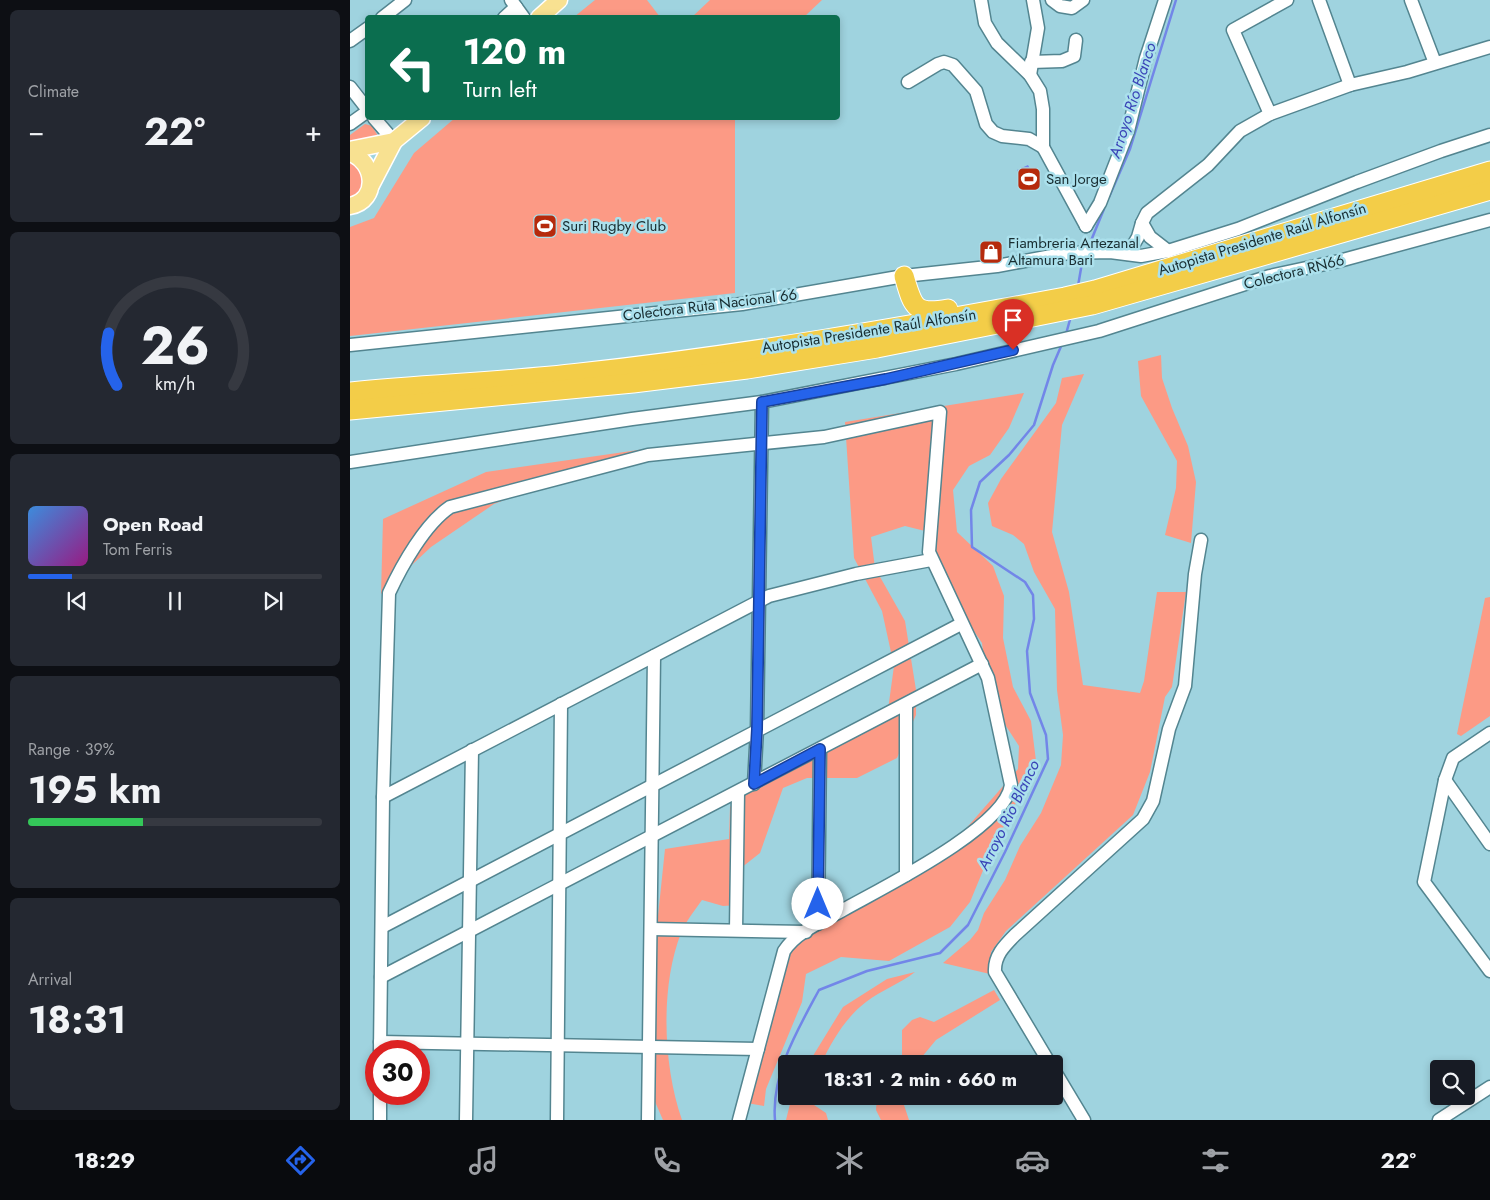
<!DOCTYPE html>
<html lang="en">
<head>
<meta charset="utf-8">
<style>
	:root { --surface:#171b24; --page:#242831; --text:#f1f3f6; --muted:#9ea1a6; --line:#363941; --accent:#2563eb }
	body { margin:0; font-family:Jost,sans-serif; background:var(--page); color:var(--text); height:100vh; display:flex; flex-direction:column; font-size:19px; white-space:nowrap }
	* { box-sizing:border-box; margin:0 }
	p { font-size:16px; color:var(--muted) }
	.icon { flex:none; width:28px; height:28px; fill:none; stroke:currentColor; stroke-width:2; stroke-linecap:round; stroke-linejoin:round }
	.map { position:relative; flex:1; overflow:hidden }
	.drawer { display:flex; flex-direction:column; gap:10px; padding:10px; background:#0d0f14; width:350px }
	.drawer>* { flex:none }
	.hud { position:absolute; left:15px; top:15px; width:475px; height:105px; border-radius:5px; box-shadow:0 2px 8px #0003; background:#0b6e4f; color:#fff; overflow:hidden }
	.controls { position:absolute; left:1080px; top:1060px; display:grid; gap:10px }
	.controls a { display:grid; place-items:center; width:45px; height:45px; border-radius:5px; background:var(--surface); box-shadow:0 2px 8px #0003; font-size:25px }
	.speed { position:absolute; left:15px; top:1040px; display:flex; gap:10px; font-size:25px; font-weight:700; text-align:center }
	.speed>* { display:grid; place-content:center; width:65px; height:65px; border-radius:50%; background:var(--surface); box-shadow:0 2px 8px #0003; line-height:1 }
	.speed .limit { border:8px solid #d22; background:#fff; color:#111 }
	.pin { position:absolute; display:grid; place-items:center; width:42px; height:42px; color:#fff; margin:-51px -21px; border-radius:50% 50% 50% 0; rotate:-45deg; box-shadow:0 0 5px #0007 }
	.pin .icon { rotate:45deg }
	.me { position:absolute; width:55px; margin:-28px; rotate:0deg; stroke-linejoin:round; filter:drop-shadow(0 0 4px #0008) }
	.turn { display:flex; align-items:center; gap:18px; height:105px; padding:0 15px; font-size:22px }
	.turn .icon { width:65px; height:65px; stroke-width:2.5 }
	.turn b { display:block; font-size:35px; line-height:42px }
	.big { font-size:38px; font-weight:700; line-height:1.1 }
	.drawer .card { flex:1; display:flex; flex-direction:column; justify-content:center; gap:8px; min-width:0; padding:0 18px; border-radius:8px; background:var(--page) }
	.drawer .dial { align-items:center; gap:0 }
	.dial svg { height:130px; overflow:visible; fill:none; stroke:var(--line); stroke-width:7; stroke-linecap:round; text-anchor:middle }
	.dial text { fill:var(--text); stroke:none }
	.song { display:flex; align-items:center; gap:15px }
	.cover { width:60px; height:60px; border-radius:8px; background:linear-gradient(135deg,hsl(210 70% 55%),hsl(310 70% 35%)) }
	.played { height:5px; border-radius:2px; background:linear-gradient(90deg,var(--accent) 15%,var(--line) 15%) }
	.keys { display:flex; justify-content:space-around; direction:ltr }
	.heat { display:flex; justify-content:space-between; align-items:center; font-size:28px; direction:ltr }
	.charge { height:8px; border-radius:4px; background:linear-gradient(90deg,#34c759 39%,var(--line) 0) }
	.trip { position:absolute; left:428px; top:1055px; width:285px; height:50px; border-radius:5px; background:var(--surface); box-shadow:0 2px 8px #0003; font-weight:700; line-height:50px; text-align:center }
	.tabs { display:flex; height:80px; justify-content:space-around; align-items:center; background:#090b0e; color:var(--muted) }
	.tabs .icon { width:35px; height:35px }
	.tabs .on { color:var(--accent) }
	.tabs b { font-size:22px; color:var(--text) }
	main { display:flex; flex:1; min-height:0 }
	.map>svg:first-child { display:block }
	.green { fill:#fc9a85 }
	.water { fill:#7286e8 }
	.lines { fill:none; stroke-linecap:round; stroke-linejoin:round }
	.stream { stroke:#7286e8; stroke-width:2.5 }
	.minor-casing { stroke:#538590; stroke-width:15 }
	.major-casing { stroke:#fff; stroke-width:19 }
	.highway-casing { stroke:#fff; stroke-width:21 }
	.minor { stroke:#fff; stroke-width:12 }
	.major { stroke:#f8e191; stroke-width:16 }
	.highway { stroke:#f3cd48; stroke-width:19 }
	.route-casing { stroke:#184099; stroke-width:12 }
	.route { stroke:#2563eb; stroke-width:9 }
	.labels { text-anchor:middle; stroke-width:5; stroke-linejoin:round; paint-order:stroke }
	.poi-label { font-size:15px; fill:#182d31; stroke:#abe0ec; text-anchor:start }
	.street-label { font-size:15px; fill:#182d31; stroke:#abe0ec }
	.water-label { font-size:16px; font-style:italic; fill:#3a45b7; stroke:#abe0ec }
</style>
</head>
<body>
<main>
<section class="drawer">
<div class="card"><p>Climate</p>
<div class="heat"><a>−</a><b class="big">22°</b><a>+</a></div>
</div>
<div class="card dial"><svg viewBox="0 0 100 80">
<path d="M14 69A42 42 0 1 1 86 69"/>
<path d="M14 69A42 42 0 0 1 9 37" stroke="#2563eb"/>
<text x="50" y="56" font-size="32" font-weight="700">26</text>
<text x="50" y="72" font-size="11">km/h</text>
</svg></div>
<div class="card">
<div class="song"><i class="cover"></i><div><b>Open Road</b><p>Tom Ferris</p></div></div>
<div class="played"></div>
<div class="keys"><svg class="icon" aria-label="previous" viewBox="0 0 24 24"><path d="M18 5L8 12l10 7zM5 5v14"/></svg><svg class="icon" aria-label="pause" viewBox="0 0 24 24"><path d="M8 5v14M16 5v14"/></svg><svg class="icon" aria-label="next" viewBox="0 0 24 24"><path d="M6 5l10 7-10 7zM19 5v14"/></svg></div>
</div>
<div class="card"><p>Range · 39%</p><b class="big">195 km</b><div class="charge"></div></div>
<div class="card"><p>Arrival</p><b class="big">18:31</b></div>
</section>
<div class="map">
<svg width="1140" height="1120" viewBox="0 0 1140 1120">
	<rect width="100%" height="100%" fill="#9fd3df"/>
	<g class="green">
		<path d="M245,0H297L310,17H224Z"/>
		<path d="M360,0H472L454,17H342Z"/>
		<path d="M105,118H385V293L0,336V227L24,218L64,153Z"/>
		<path d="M15,124L22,126L28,136L0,142V135Z"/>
		<path d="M0,161L12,169L14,189L0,201Z"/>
		<path d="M811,355L812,378L822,408L838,446L846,482L841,543L815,535L826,488L827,461L791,396L788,361Z"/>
		<path d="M734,374L712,425L702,532L719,592L733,685L790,693L794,681L807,592H836L822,687L815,697L800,772L783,815L656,931L641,952L640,974L593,963L620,940L628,930L634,913L655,880L670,846L691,813L711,765L713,735L707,690L705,609L684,572L674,544L663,535L642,526L638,503L651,479L706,403L712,378Z"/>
		<path d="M674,393L659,428L640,455L619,466L603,490L607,532L643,566L654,596L653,638L663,687L681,721L686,761L673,783L662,813L646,839L620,902L600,927L539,961L491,957L456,974L452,1002L416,1089L414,1106L391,1102L401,1092L435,938L592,856L668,769L669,746L639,700L632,643L600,596L575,531L555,526L521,537L525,568L555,621L566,690V715L547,758L507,778H457L433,788L410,853L391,868L388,905L373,906L352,900C345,910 336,921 331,933C310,987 313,1066 332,1120H313L299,1088V1002L315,849L379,839L380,807L409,774L537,717L544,666L532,611L504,558L495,422Z"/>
		<path d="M302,448L270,468L206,480L144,504L81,547L31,594L33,519L136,472Z"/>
		<path d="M1140,597V716L1111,736L1107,734L1135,598Z"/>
		<path d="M565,972C550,984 531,990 516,1002C495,1018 482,1041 471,1064H458L493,1007L537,979Z"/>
		<path d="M644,990L650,1000L586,1040L566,1064H549L552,1059V1030L562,1020L570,1017L584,1022Z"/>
		<path d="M442,1096H460L458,1101L476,1113L478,1120H436Z"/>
		<path d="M527,1096H553L552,1099L559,1120H531L526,1110Z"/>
	</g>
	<path class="water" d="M678,165L688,183L677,189L667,170Z"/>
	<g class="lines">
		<g class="stream">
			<path d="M759,197L780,149L826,0"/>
			<path d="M738,248L754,209"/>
			<path d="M728,286L733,257"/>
			<path d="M716,334L721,316"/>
			<path d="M425,1120C421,1074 448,1029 469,990L517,971L590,953L618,925L655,852L698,759L696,735L680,693L677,651L684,619L683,595L675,582L622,547L621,510L630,482L659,455L684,425L703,365L712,344"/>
		</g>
		<g class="minor-casing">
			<g id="minor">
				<path d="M161,0L174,18"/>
				<path d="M631,0L635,23L647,43L680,75L690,91L693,109V147L736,226"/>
				<path d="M702,0L710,6L722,8L733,0"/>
				<path d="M969,0L1000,85"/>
				<path d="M1061,0L1085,63"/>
				<path d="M32,18L55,0"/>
				<path d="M154,18L166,7"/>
				<path d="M0,41L18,28"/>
				<path d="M681,62L712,61L724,56L726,40"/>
				<path d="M680,75L688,28L683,0"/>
				<path d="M558,82L588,64L594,62L603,65L626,91L636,124L643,132L652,136L679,139L693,147"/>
				<path d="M0,87L18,110"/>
				<path d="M920,114L883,30L937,0"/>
				<path d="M24,118L44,141"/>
				<path d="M0,124L18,111"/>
				<path d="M736,226L750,203L778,131L796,58L815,0"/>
				<path d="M818,251L800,237L792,223L797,213L858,165L890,131L920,114L1000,85L1057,72L1140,47"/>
				<path d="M778,254L788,237L792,223"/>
				<path d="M0,345L392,304L554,276L647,266L718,253L760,252L791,256L818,251L888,229L1007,182L1091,151L1140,135"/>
				<path d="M0,462L282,419L412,402L606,364L749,331L920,276L989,261L1140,220"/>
				<path d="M1140,733L1103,758L1095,780L1074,882L1140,971"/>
				<path d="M1095,780L1140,844"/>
				<path d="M404,784L407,729L412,402"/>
				<path d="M33,797L419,596L506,574L581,560"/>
				<path d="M556,875V705"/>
				<path d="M468,924L470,749"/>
				<path d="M32,927L611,624"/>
				<path d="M301,929L456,932"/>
				<path d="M386,930L388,792"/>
				<path d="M31,977L632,664"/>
				<path d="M30,1042L408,1049"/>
				<path d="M30,1051L33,797L39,593C52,565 75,524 100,507L298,455L474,437L590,412L579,552L638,678L661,785C655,828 530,889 493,910C473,921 446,932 434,951L389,1120"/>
				<path d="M700,1064L645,972C644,956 654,946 665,935L793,819L803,801L819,729L835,686L845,574L851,540"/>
				<path d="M704,1070L734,1120"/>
				<path d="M30,1120V1094"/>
				<path d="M116,1120L122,750"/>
				<path d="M207,1120L211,704"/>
				<path d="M298,1120L304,656"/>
				<path d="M1089,1120L1140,1087"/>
			</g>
		</g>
		<g class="major-casing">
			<g id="major">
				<path d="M189,18L209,0"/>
				<path d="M0,150L44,141L72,118"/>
				<path d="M0,153C25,161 30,200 0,206"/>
				<path d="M21,185L44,141"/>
			</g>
		</g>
		<g class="highway-casing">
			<g id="highway">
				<path d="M554,276C563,307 564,315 598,309"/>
				<path d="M0,392C76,384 153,382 230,373C393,355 554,327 715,297L745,290L1140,171"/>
				<path d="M0,410L283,383L397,369L527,348L742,305L1140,190"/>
			</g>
		</g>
		<use href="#minor" class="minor"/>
		<use href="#major" class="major"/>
		<use href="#highway" class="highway"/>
	</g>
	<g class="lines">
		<g class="route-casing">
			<path id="route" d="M468,904L470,749L404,784L407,729L412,402L536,379L663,350"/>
		</g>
		<use href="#route" class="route"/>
	</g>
	<defs>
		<g id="stadium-square" transform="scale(1.25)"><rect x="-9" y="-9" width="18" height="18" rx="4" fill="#b62a0c" stroke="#abe0ec"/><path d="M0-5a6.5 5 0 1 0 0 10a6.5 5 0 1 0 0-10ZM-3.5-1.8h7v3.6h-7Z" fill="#fff"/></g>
		<g id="shop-square" transform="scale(1.25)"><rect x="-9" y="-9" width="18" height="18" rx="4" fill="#b62a0c" stroke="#abe0ec"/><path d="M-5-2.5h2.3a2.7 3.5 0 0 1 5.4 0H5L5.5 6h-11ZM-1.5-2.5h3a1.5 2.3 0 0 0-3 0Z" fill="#fff"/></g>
	</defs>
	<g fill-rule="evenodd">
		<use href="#stadium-square" x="679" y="179"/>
		<use href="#stadium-square" x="195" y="226"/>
		<use href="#shop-square" x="641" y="252"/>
	</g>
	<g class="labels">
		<g class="poi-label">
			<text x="696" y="184">San Jorge</text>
			<text x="212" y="231">Suri Rugby Club</text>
			<text x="658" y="248">Fiambreria Artezanal<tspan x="658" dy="17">Altamura Bari</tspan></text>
		</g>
		<g class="street-label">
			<text transform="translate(912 239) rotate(-17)" y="5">Autopista Presidente Raúl Alfonsín</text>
			<text transform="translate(944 272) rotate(-14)" y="5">Colectora RN66</text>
			<text transform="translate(360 305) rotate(-7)" y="5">Colectora Ruta Nacional 66</text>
			<text transform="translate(519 331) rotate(-9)" y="5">Autopista Presidente Raúl Alfonsín</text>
		</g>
		<g class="water-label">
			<text transform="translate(782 100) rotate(-72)" y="6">Arroyo Río Blanco</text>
			<text transform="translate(658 815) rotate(-64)" y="6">Arroyo Rio Blanco</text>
		</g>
	</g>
</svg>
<div class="controls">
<a><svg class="icon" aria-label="search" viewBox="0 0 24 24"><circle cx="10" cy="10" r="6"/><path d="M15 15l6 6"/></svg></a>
</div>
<div class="speed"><div class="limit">30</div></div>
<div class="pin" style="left:663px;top:350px;background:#d93025"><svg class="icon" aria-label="arrive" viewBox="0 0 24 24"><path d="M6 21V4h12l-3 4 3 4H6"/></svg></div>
<svg class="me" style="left:468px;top:904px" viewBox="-20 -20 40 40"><circle r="19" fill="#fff"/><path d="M0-13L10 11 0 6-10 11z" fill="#2563eb"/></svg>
<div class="trip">18:31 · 2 min · 660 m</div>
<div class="hud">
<div class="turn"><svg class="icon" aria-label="left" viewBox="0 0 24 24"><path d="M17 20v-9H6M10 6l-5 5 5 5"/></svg><div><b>120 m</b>Turn left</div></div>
</div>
</div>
</main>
<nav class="tabs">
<b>18:29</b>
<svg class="icon on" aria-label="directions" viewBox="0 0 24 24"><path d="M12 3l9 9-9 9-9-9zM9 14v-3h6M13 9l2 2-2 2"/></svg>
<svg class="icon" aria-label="music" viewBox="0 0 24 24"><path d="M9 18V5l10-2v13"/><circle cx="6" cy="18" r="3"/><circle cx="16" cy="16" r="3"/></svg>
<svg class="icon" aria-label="phone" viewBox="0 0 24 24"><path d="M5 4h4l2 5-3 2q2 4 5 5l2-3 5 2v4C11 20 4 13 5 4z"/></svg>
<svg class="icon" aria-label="climate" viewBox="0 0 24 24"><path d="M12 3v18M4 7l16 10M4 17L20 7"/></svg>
<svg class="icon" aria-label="car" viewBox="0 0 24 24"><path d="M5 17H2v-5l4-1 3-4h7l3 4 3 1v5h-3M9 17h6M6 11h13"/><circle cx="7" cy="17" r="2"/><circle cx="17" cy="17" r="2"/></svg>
<svg class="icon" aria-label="filters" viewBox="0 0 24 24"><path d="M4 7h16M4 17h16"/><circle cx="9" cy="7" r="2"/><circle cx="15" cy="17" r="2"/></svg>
<b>22°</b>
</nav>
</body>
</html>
